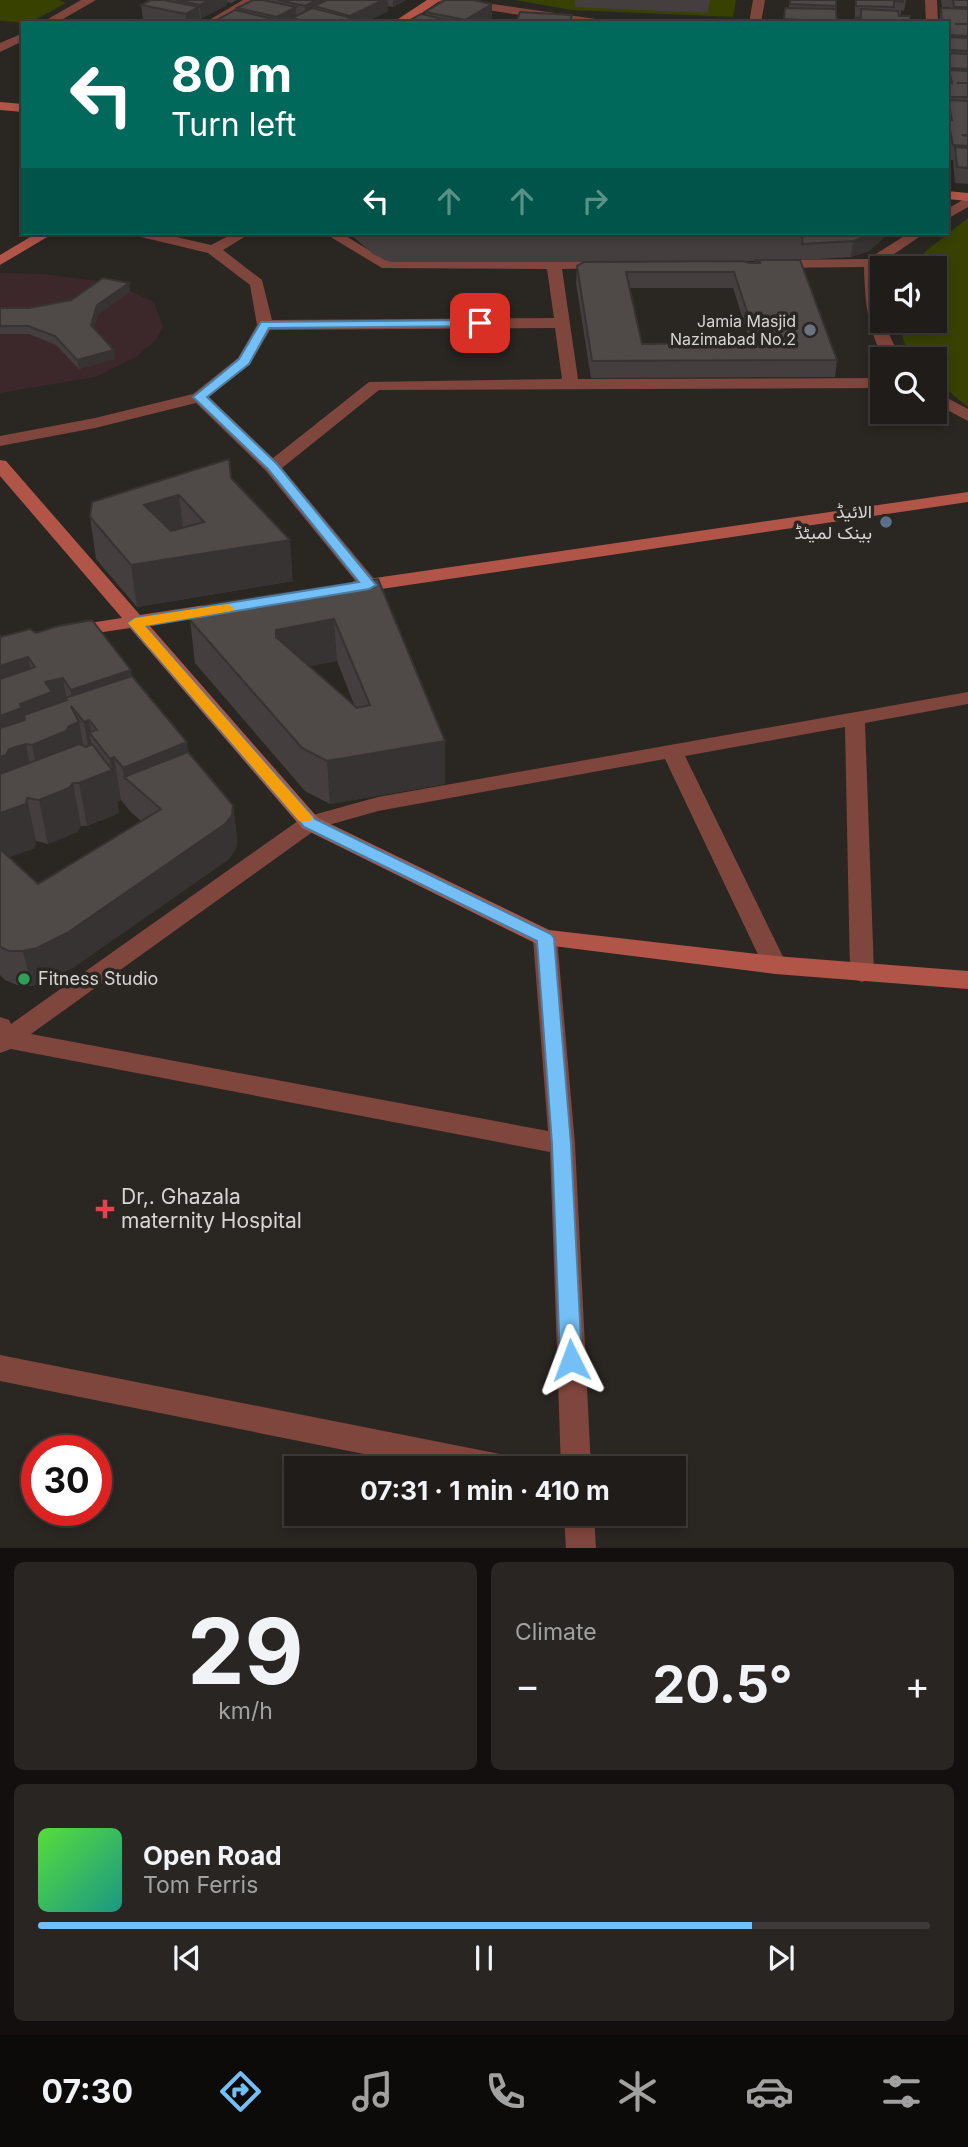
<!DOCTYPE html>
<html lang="en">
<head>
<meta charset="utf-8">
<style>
	:root { --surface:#201c1a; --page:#282523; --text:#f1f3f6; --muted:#a2a1a2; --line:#3d3a39; --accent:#74c0f6 }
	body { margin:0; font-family:Inter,Vazirmatn,sans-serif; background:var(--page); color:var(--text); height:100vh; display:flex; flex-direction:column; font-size:26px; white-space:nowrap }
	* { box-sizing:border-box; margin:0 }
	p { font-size:23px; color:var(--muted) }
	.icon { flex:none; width:38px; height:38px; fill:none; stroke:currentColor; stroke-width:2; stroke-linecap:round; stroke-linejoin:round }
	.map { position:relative; height:1548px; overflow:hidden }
	.panel { display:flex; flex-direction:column; gap:14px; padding:14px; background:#120f0e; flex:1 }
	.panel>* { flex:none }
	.banner { position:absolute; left:21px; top:21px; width:928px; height:214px; border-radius:0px; box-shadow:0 4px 10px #0003,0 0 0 2px var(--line); background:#00695c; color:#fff; overflow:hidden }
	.buttons { position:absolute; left:870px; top:256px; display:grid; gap:14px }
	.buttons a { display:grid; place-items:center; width:77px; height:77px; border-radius:0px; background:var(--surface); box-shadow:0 4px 10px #0003,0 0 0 2px var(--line); font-size:35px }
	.speed { position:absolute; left:21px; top:1435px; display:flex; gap:14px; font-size:35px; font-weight:700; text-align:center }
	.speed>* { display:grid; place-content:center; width:91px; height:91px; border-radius:50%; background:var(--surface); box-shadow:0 4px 10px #0003,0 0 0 2px var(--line); line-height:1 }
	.speed .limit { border:10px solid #d22; background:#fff; color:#111 }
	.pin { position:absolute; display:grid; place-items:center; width:60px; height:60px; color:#fff; margin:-30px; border-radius:14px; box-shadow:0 4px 10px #0006 }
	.me { position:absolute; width:77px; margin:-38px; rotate:357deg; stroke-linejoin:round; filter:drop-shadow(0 0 5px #0008) }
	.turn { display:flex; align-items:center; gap:24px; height:147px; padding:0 35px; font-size:32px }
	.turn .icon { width:91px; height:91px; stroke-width:2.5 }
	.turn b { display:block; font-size:49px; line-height:60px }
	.lanes { display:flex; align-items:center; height:66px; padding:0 35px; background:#0003; justify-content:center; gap:35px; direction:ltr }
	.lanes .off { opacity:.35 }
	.big { font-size:52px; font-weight:700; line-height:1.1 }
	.panel .tile { flex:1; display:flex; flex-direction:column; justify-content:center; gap:10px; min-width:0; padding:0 24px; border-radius:10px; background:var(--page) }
	.panel .dial { align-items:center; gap:0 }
	.dial b { font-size:91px; line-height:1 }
	.song { display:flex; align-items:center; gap:21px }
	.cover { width:84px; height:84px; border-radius:10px; background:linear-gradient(135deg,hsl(110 70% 55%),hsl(170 70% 35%)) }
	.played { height:7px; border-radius:4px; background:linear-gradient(90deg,var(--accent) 80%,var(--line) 80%) }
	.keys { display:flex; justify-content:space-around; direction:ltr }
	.heat { display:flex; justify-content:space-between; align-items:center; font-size:38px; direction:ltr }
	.panel .tiles { flex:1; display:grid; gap:14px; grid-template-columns:1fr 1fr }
	.tile:last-child { grid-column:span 2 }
	.trip { position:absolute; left:284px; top:1456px; width:402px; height:70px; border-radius:0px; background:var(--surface); box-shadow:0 4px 10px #0003,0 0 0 2px var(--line); font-weight:700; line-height:70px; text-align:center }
	.menu { display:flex; height:112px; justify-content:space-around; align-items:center; background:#0d0b0a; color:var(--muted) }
	.menu .icon { width:49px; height:49px }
	.menu .selected { color:var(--accent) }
	.menu b { font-size:32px; color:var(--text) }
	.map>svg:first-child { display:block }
	.commercial { fill:#3c282b }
	.green { fill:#394100 }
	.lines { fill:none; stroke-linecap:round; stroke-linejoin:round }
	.street { fill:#7f463d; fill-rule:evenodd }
	.secondary { fill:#b05548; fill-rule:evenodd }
	.wall { fill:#443f3e; fill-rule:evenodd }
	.shaded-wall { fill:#373332; fill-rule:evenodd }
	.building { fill:#4f4948; stroke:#373332; stroke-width:2; fill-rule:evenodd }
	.route { fill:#74c0f6; stroke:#4b7da0; stroke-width:2 }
	.slow { fill:#f59e0b }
	.worship-dot { fill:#6b7280; stroke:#2a2622; stroke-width:2.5 }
	.service-dot { fill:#5c6f8a; stroke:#2a2622; stroke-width:2.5 }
	.leisure-dot { fill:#2e9e5b; stroke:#2a2622; stroke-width:2.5 }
	.health-dot { fill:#e0444e; stroke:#2a2622; stroke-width:2.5 }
	.labels { text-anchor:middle; stroke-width:7; stroke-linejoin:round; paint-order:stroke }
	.far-poi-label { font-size:16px; fill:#d8d6d4; stroke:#2a2622; text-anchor:end }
	.poi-label { font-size:18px; fill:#d8d6d4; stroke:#2a2622; text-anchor:end }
	.near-poi-label { font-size:21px; fill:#d8d6d4; stroke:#2a2622; text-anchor:start }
</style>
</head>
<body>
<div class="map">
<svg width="968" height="1549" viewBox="0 0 968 1549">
	<rect width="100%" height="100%" fill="#2a2622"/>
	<path class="commercial" d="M0,273L44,274L113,283L154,302L163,327L156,340L136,357L95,377L0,393Z"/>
	<g class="green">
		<path d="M0,0H59L66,3L29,23L0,21Z"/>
		<path d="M515,0H736L733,17L571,10Z"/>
		<path d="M968,218V407L935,380L934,359H915L905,345L898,320H934V268H912L926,251Z"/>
	</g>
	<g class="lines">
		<g class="street">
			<path d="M81,0H96L56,23H41Z"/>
			<path d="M243,0H257L219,23H204Z"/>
			<path d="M436,0H465L596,19L602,23H571L442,3Z"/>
			<path d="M753,0H765L761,23H749Z"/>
			<path d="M925,0H937L938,23H926Z"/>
			<path d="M23,33V41L0,52V43Z"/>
			<path d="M968,197V207L947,219V209Z"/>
			<path d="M135,233H159L211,245L234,233H251L223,250L262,280L272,320L554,318L547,269L382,268L324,233H341L385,260L607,261L614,265L612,268L562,269L578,379L882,378V388L379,390L282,468L376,581L378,585L376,589H362L266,471L196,403L95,428L0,446V436L95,418L193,394L238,358L257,325L250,285L208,253L137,236ZM555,328L562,379L369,382L273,458L209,397L250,364L270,330Z"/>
			<path d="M909,233H925L878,265L882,320L901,359H885C867,331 865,300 864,267L772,268L765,264L772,260L868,259Z"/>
			<path d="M934,391L968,409V421L934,403Z"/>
			<path d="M968,692V704L865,723L874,973L870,979L862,982L854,979L850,973L845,727L685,756L787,965L783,971L775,974L767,971L763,965L665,759L378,811L318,828L31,1034L548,1131L533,938L537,932L545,930L553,932L557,938L575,1144L591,1468H561L550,1152L11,1049L0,1053V1017L9,1020L11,1024L302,818L378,797Z"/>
			<path d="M0,1355L500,1454L510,1458L515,1468H434L0,1381Z"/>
			<path d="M564,1514H594L596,1549H566Z"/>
		</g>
		<g class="secondary">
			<path d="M427,0H441L407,23H392Z"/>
			<path d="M0,102L23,104V112L0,110Z"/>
			<path d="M947,191L968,193V201L947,199Z"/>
			<path d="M37,233H54L0,265V255Z"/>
			<path d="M0,460L6,461L140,615L225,602L232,604L234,608L232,612L149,625L318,818L549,930L775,956L968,971V989L775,974L537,944L302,828L130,628L70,637L63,635L60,631L63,627L122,618L0,476Z"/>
			<path d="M968,492V502L354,593L345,587L354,581Z"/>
		</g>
	</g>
	<g class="wall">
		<path d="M151,0H236L232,3L227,2V5L200,19V21L197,23H159L143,19L141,5Z"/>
		<path d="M253,0H406L393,7L388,6V11L365,23H217V20L237,11V8Z"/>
		<path d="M575,0H710L708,13L575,7Z"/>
		<path d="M790,0L836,6V23H783L785,8H789Z"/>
		<path d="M855,0H906L904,11L901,10V16L910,23H855Z"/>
		<path d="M941,0H968V184L955,183L953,160H951L947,140V23L939,22L941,8L950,9V7H942Z"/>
		<path d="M425,12L492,18L484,23H405L425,15Z"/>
		<path d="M349,233H889L869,251L851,257L800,260L837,360L835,377L591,378L576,283L577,266L631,262H390L373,254ZM744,261H755V263H750ZM630,288H733L750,342L642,344Z"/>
		<path d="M129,283L130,292L98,314L94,328L115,359L79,369L56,345L29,334H0V308H29L71,300Z"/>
		<path d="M231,478L293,581L137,607L96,559L90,517Z"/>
		<path d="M378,579L445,741V784L330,804L305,791L195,663L190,620ZM337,661L355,707L309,666Z"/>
		<path d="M36,633L132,676L188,752L233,805L237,839L236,849L229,859L74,967L45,983L31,986L17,985L5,980L0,975V636L1,637ZM121,800L130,811L141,821L38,884L9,857L35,848L36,841L48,844L77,832L81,826H87L119,813L117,802Z"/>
	</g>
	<g class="shaded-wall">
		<path d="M209,0H227V5L201,19L200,5Z"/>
		<path d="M316,0H336L314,6L315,15L306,20L305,6Z"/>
		<path d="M383,0H388V11L365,23H342L350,18V16Z"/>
		<path d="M393,0H406L393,7Z"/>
		<path d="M492,4V18L484,23H465V20Z"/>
		<path d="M199,7L200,21L197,23H186V14Z"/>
		<path d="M296,7V19L292,18L293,23H278L277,17Z"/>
		<path d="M874,233H889L869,251L851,257L853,241Z"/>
		<path d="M129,283L130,292L98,314L93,334L91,325L97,305Z"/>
		<path d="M114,350L115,359L79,369L77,360Z"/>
		<path d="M179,495L184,536L149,546L144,505Z"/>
		<path d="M290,540L293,581L137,607L131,565Z"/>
		<path d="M334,619L337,661L280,672L276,630Z"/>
		<path d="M28,657L36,698L45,682L63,678L71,725L79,722L87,765L41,788L32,745L26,744L34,787L0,803V666ZM65,698L67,700L70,726Z"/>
		<path d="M131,670L138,719L97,730L89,720L92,736L89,732L95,764L91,765L84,722L74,710L71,690Z"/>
		<path d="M445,741V784L330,804L327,761Z"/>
		<path d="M187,742L192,786L124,777L123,768Z"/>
		<path d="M114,757L121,800L117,802L119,813L87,826L79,783L111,770L110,759Z"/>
		<path d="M73,783L81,826L77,832L48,844L39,800Z"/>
		<path d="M27,798L36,841L35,848L2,860L0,852V813Z"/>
		<path d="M233,805L237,839L236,849L229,859L74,967L45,983L31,986L23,951Z"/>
	</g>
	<g class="building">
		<path d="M151,0H164L199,7L186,14L141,5Z"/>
		<path d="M176,0H209L200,5Z"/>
		<path d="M253,0H263L296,7L277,17L237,8Z"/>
		<path d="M278,0H316L305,6Z"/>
		<path d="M327,0H383L350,16L314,6Z"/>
		<path d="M445,0H473L492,4L465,20L425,12Z"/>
		<path d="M790,0H836V6L790,4Z"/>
		<path d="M856,0H903V2L894,1V7L856,6Z"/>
		<path d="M953,0H968V7H954Z"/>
		<path d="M312,8L352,18L342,23H311L292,18Z"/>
		<path d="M785,8L836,9L837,22L784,19Z"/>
		<path d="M941,8L968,9V24H955H968V36L947,35V23H942Z"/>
		<path d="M861,9L898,11L899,16H910V23H855V18H861Z"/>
		<path d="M235,10L273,19L266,23H229L217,20Z"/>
		<path d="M520,12L572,15L570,23H516Z"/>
		<path d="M421,14L460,23H405Z"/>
		<path d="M281,20L292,23H277Z"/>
		<path d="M610,21L636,23H610Z"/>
		<path d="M947,37L968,38V51L949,50Z"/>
		<path d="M947,53L968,54V69L949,68Z"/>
		<path d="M949,70L968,71V83H957H968V97H950L948,82L952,83Z"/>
		<path d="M948,100L968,101V135H962L968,136V146L953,145L948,120H952Z"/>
		<path d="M955,147L968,148V168L957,167Z"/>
		<path d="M803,233H874L872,235L853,241L802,244Z"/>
		<path d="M755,260H800L837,360L592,361L577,266L584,262L743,261L750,263H761ZM626,272H734L757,342L642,344Z"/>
		<path d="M103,278L129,283L97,305L91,325L114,350L77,360L55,336L28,326H0V308H29L71,300Z"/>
		<path d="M229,459L231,478L290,540L131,565L90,517L92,502ZM179,495L204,522L171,531L144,505Z"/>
		<path d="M378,579L445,741L327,761L302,748L190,620L205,605ZM334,619L370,705L357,708L276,637V630Z"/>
		<path d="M92,620L131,670L71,690L63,678L45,682L52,692L20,704L22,708L0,716V679L35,667L28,657L0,666V636L1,637L30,629L36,633L58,626Z"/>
		<path d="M132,676L187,742L123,768L114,757L110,759L89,732L97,730L89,720L84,722L71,706L79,722L69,726L66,731L32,745L26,744L9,749L6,755L0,757V728L25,720L24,715L67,700L65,698Z"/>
		<path d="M79,744L86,747L92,744L112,770L79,783H73L69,788L39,800L27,798L26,804L0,813V774Z"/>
		<path d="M188,752L233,805L232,815L225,824L67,933L37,948L23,951H9L0,947V849L38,884L161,809L124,777Z"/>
	</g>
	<path class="route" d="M480,320L485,321V326L269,328L249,364L207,397L277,464L376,585L369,589L145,626L315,819L551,934L554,938L571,1144L582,1360L579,1367L571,1370L563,1367L560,1360L552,1144L537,941L304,827L128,623L135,618L359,582L268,469L193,397L239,359L261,322Z"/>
	<path class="slow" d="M227,604L234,608L232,611L145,626L310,814L313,817L310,821H299L128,623L135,618Z"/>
	<circle class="worship-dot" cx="810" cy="330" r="7"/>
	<circle class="service-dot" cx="886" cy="522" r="7"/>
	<circle class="leisure-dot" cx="24" cy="979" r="7"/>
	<path class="health-dot" d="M101.5 1198.5h7v7h7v7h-7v7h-7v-7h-7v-7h7z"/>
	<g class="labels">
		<g class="far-poi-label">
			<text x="796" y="327">Jamia Masjid<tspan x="796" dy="18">Nazimabad No.2</tspan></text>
		</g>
		<g class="poi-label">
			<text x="872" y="518">الائیڈ<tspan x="872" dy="21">بینک لمیٹڈ</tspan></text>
			<text x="38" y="985" text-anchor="start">Fitness Studio</text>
		</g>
		<g class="near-poi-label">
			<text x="121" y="1204">Dr,. Ghazala<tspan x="121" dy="24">maternity Hospital</tspan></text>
		</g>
	</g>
</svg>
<div class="buttons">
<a><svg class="icon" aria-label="sound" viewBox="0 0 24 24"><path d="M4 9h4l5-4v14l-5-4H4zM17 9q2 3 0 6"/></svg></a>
<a><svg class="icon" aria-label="search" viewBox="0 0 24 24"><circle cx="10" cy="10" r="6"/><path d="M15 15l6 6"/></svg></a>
</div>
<div class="speed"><div class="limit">30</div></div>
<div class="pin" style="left:480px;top:323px;background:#d93025"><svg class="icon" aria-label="arrive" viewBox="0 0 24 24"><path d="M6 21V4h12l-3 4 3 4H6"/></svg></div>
<svg class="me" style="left:571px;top:1360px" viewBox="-20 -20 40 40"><path d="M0-17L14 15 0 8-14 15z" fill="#74c0f6" stroke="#fff" stroke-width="4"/></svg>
<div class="trip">07:31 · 1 min · 410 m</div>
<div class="banner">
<div class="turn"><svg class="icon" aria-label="left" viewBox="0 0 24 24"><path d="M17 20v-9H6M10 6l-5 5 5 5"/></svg><div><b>80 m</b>Turn left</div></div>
<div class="lanes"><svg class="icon" aria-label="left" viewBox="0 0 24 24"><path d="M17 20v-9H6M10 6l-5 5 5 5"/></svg><svg class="icon off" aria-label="ahead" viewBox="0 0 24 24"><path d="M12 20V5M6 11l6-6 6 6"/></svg><svg class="icon off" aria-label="ahead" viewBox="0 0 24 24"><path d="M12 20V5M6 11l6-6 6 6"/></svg><svg class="icon off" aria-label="right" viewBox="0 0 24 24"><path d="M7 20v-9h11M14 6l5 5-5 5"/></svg></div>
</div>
</div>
<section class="panel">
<div class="tiles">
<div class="tile dial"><b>29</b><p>km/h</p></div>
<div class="tile"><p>Climate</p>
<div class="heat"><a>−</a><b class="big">20.5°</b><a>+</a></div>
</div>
<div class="tile">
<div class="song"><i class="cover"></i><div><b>Open Road</b><p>Tom Ferris</p></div></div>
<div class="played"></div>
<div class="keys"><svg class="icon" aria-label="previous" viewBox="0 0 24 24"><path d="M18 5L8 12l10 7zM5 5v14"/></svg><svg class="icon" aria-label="pause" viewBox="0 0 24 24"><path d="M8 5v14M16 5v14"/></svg><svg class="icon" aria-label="next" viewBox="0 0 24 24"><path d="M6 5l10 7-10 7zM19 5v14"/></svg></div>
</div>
</div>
</section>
<nav class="menu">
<b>07:30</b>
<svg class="icon selected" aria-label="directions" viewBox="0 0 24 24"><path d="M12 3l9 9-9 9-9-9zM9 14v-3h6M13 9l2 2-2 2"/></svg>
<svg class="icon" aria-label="music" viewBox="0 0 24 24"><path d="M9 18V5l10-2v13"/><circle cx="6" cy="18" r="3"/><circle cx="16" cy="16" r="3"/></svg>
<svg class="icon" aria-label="phone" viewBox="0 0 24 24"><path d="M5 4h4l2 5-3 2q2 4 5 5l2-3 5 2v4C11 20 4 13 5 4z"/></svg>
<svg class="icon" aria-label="climate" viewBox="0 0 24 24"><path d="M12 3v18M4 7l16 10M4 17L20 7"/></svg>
<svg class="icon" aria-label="car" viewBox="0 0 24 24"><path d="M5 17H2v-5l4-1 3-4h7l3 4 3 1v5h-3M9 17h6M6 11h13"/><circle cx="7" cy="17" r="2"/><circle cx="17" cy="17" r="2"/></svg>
<svg class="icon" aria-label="filters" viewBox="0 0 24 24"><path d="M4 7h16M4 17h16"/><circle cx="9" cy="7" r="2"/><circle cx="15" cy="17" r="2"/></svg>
</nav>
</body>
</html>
